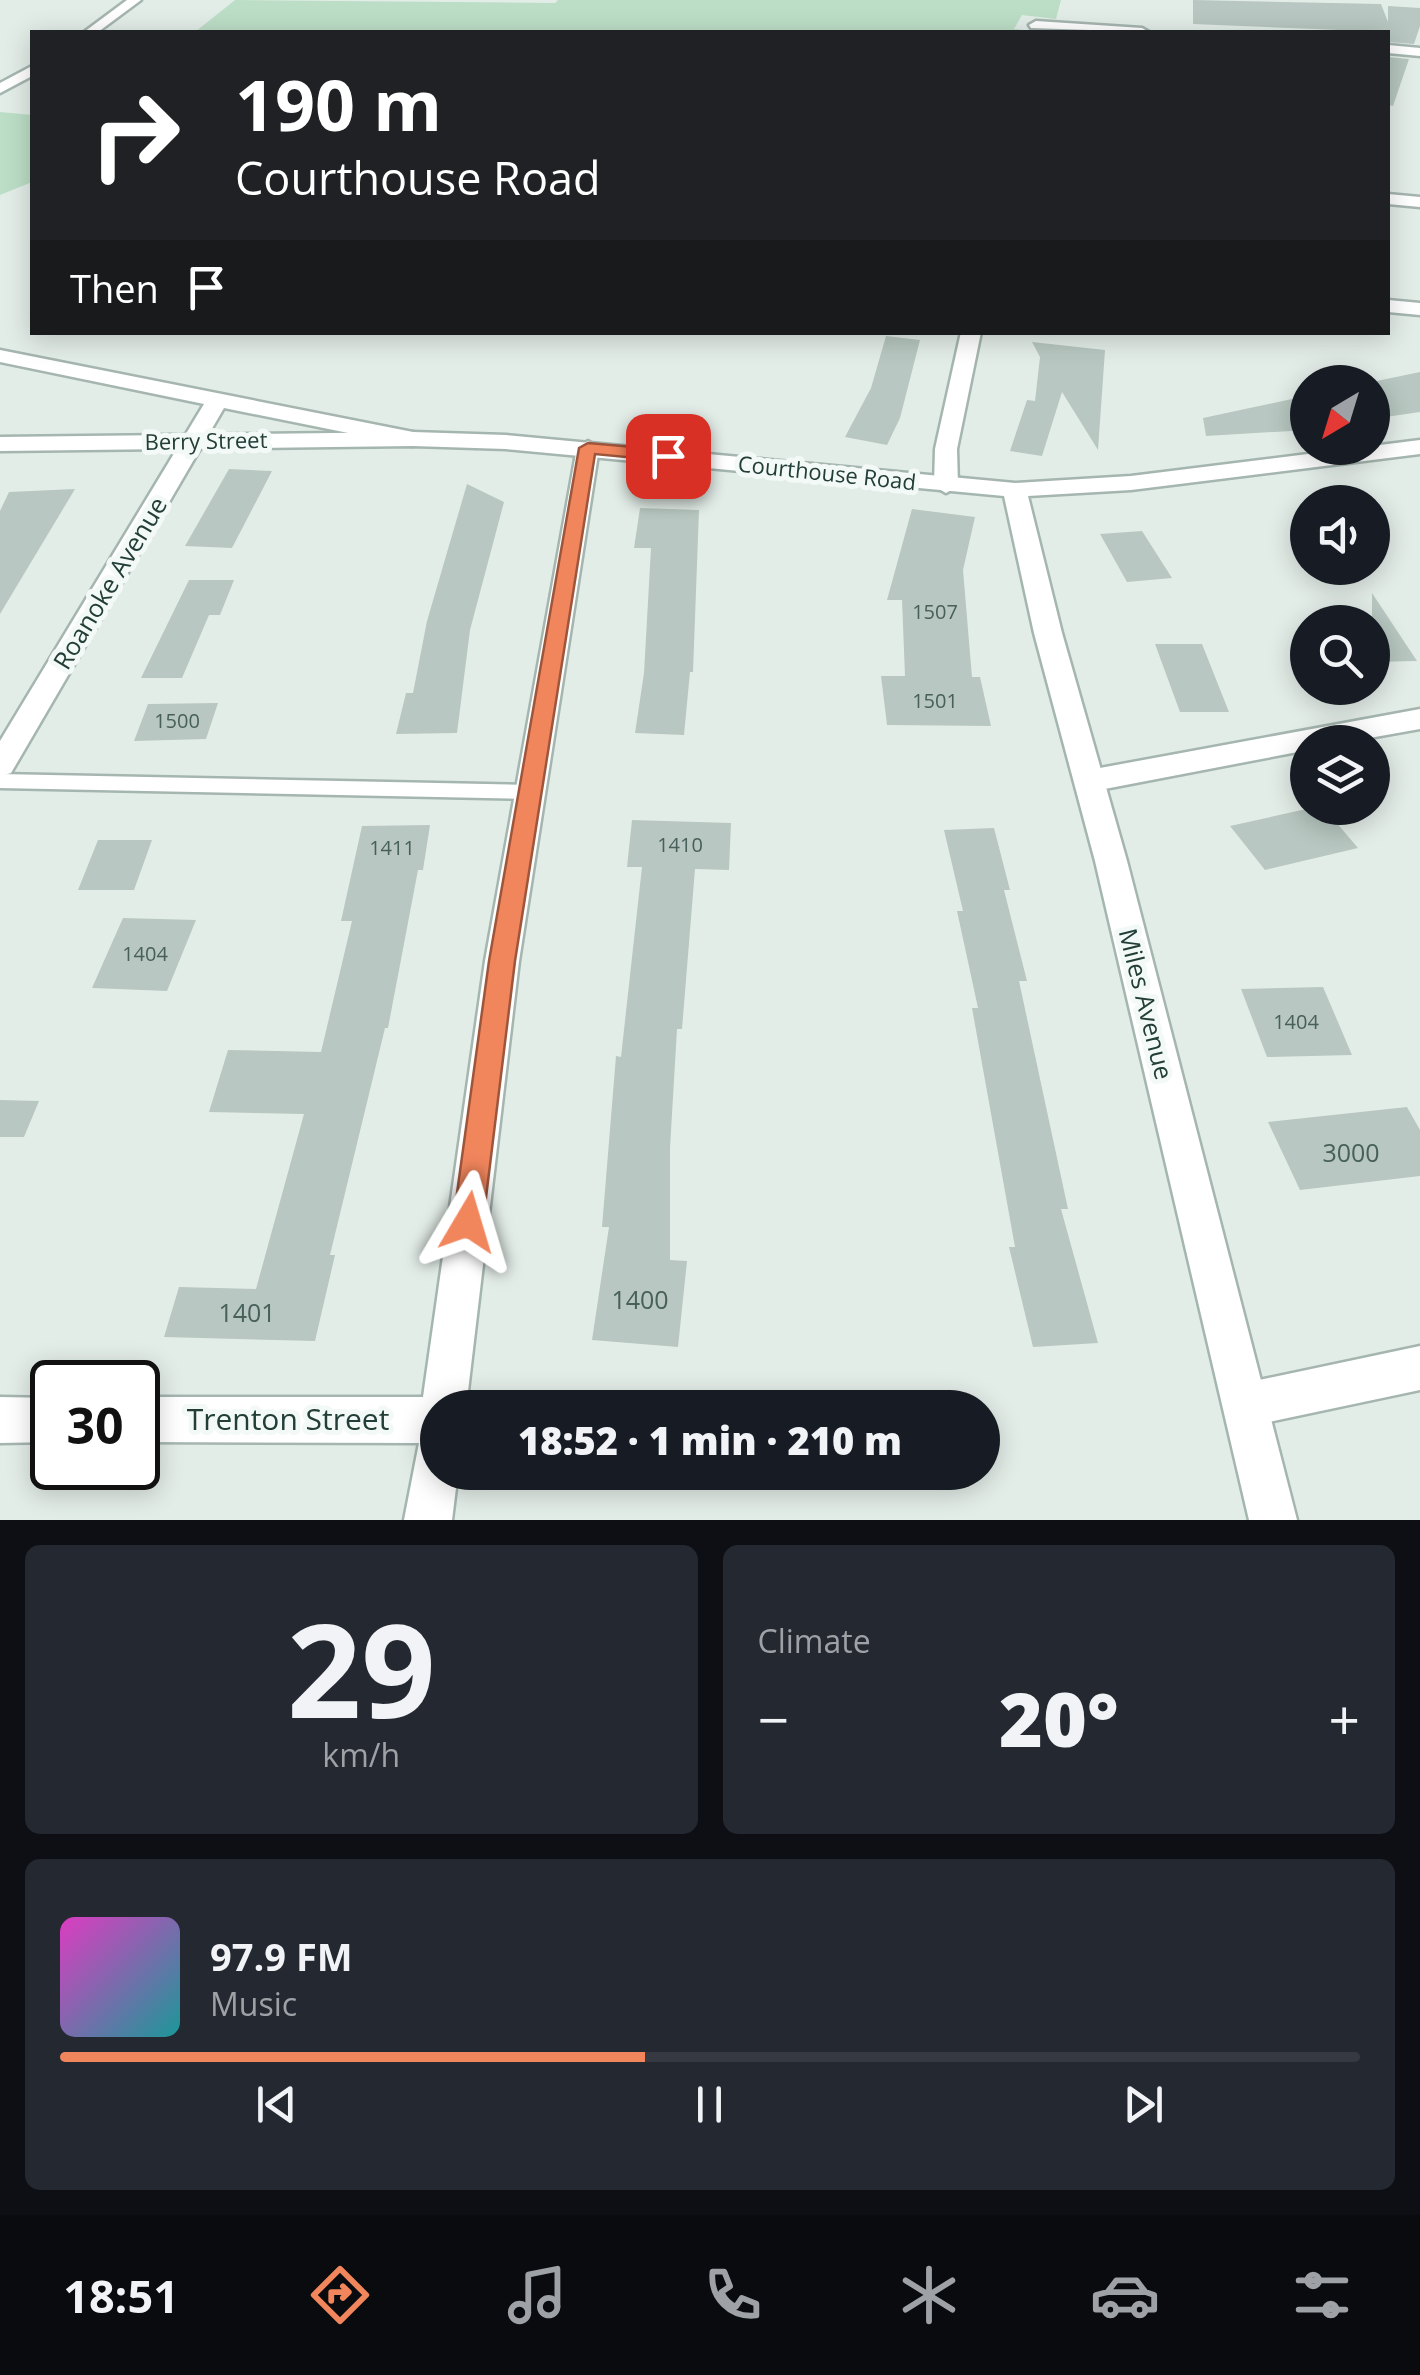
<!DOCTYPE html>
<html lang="en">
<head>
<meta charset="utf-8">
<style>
	:root { --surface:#171b24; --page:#242831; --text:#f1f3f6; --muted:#9ea1a6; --line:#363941; --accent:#f1855c }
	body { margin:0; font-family:"Open Sans",sans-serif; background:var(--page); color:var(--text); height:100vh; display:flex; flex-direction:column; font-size:38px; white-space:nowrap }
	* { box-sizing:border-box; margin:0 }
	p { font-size:32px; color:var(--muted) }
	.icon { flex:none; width:55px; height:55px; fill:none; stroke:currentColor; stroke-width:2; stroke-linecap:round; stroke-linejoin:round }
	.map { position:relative; height:1520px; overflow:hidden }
	.details { display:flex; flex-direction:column; gap:25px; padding:25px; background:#0d0f14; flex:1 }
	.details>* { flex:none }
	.hud { position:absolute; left:30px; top:30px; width:1360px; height:305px; border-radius:0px; box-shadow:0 5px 25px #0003; background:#202124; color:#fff; overflow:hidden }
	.needle { width:65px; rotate:218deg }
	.fabs { position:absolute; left:1290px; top:365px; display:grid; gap:20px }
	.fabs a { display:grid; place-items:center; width:100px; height:100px; border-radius:50%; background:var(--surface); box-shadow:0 5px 25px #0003; font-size:50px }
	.speed { position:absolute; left:30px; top:1360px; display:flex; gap:20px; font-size:50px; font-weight:700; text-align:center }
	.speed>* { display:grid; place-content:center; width:130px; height:130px; border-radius:50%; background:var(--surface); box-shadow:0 5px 25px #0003; line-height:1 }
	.speed .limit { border:5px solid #111; border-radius:15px; background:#fff; color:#111 }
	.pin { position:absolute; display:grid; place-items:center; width:85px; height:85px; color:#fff; margin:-42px; border-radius:20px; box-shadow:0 5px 15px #0006 }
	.me { position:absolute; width:110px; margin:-55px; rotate:7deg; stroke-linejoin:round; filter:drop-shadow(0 0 8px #0008) }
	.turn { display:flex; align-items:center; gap:35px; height:210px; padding:0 40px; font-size:45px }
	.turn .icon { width:130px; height:130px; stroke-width:2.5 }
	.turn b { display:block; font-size:70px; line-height:85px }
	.then { display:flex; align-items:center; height:95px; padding:0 40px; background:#0003; gap:20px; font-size:38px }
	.big { font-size:75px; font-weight:800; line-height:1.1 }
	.details .widget { flex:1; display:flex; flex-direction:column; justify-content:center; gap:15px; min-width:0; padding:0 35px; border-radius:15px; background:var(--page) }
	.details .dial { align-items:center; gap:0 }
	.dial b { font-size:130px; line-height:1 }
	.song { display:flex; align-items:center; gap:30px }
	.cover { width:120px; height:120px; border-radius:15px; background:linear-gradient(135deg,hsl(310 70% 55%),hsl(180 70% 35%)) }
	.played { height:10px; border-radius:5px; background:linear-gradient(90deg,var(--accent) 45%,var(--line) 45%) }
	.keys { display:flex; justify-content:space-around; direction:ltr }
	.heat { display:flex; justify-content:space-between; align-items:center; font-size:55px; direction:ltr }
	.details .tiles { flex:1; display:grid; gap:25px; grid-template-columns:1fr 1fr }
	.widget:last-child { grid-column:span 2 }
	.trip { position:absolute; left:420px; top:1390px; width:580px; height:100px; border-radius:50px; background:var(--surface); box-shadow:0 5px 25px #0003; font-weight:800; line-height:100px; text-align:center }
	.menu { display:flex; height:160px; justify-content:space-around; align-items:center; background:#090b0e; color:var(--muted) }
	.menu .icon { width:70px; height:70px }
	.menu .selected { color:var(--accent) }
	.menu b { font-size:45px; color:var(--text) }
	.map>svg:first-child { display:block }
	.green { fill:#bcdec6 }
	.building { fill:#b8c7c1 }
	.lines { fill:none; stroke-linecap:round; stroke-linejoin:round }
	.service-casing { stroke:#a5b5af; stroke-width:5 }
	.minor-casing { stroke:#a5b5af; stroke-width:5 }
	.tertiary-casing { stroke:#a5b5af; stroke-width:5 }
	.service { fill:#fff; fill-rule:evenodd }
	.minor { fill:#fff; fill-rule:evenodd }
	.tertiary { fill:#fff; fill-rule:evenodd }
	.route { fill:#f1855c; stroke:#9d563c; stroke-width:2.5 }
	.labels { text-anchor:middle; stroke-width:10; stroke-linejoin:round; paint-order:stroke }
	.number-label { font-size:20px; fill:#48605a }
	.far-street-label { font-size:22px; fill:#223e37; stroke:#f3f9f6 }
	.street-label { font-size:25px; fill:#223e37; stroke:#f3f9f6 }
	.near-number-label { font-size:25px; fill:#48605a }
	.near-street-label { font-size:30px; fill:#223e37; stroke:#f3f9f6 }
</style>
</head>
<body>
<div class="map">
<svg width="1420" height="1520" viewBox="0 0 1420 1520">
	<rect width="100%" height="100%" fill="#e3ede8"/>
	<g class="green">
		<path d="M235,0L555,3L558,0H1061L1056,19L1022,15L1014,29L1047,32H195Z"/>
		<path d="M0,112L32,115V182L0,195Z"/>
	</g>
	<g class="building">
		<path d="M1193,0L1381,4L1388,22V6L1420,8V26L1414,44L1388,42V32L1193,24Z"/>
		<path d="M1388,57L1409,59L1393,106L1388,105Z"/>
		<path d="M886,336L920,340L900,418L887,445L845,437L871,388Z"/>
		<path d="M1032,342L1105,350L1098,450L1062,392L1042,456L1010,451L1027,400L1035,401L1040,357Z"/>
		<path d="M1420,372V412L1372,419V382Z"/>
		<path d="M1292,399L1308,410V430L1206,436L1203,418Z"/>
		<path d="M229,469L272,471L232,548L185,546Z"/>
		<path d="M467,484L504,502L470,630L457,733L396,734L406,693H413L427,621Z"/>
		<path d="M75,489L0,614V511L9,492Z"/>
		<path d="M640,508L699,510L693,672H690L684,735L635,733L644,673L651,548H634Z"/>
		<path d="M912,509L975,517L963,570L972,677H980L991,726L887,725L881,676H905L902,600H887Z"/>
		<path d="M1142,531L1172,578L1127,582L1100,534Z"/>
		<path d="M189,580H234L220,615H209L182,678H141Z"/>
		<path d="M1372,593L1417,661L1372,662Z"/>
		<path d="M1155,644H1202L1229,712H1180Z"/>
		<path d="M218,703L206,739L134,741L148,704Z"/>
		<path d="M1311,808H1324L1358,848L1265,870L1230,826Z"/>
		<path d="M632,820L731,823L729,870L695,869L682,1029H677L670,1148V1260L687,1261L678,1347L592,1340L609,1227H602L616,1056L621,1057L642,867H627Z"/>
		<path d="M430,825L423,870H418L388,1028H385L330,1255H335L315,1341L164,1337L179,1287L256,1289L304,1114L209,1112L228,1050L321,1052L352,921H341L362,826Z"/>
		<path d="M994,828L1010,890H1004L1027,981H1019L1068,1209H1061L1098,1343L1033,1347L1009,1247H1015L972,1008H978L957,911H963L944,830Z"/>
		<path d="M98,840H152L134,890H78Z"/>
		<path d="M123,918L196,920L167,991L92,988Z"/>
		<path d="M1323,987L1352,1055L1267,1057L1241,989Z"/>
		<path d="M0,1100L39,1101L24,1137H0Z"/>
		<path d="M1407,1107L1420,1130V1176L1300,1190L1268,1122Z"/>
	</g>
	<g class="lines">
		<g class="service-casing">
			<path id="service" d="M0,774L529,785L539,792L529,799L0,788Z"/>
		</g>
		<g class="minor-casing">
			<g id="minor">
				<path d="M127,0H141L98,32H84Z"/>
				<path d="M1036,21L1142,28L1149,32L1031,28L1029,25Z"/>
				<path d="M1388,45L1420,48V56L1388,53Z"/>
				<path d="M32,66V76L0,93V83Z"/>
				<path d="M1388,194L1420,197V207L1388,204Z"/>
				<path d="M1388,300L1420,303V315L1388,312Z"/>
				<path d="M961,332H981L957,449L958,486L946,493L934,486L935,449Z"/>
				<path d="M0,350L413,432L424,439L413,446L224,408L11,773L0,776V741L204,404L0,362Z"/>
				<path d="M588,441L599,448L519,961L466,1408H438V1472H458L452,1520H404L419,1443L138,1442V1397H423L485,961L577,448Z"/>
				<path d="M1420,709V729L1347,742H1308V750L1089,792L1078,788L1074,781L1078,774L1089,770Z"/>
				<path d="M1420,1346V1390L1245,1427L1229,1421L1223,1405L1229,1389L1245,1383Z"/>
				<path d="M0,1397L52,1398V1442L0,1443Z"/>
			</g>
		</g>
		<g class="tertiary-casing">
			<path id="tertiary" d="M413,432L506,435L1015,483L1131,476L1420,440V454L1131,490L1028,496L1062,633L1127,861L1297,1520H1249L1095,861L1034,633L1004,496L506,449L413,446L0,451V437Z"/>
		</g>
		<use href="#service" class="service"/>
		<use href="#minor" class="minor"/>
		<use href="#tertiary" class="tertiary"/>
	</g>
	<path class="route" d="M588,443L668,450L677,456L668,461L595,454L515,961L483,1222L479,1232L468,1236L457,1232L453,1222L489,961L579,448Z"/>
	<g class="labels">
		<g class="number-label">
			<text x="935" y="619">1507</text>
			<text x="935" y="708">1501</text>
			<text x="177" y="728">1500</text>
			<text x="680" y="852">1410</text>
			<text x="392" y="855">1411</text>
			<text x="145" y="961">1404</text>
			<text x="1296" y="1029">1404</text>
		</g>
		<g class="far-street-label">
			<text transform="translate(206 441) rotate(-1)" y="8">Berry Street</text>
			<text transform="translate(827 473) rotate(6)" y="8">Courthouse Road</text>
		</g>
		<g class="street-label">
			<text transform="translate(110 583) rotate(-59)" y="9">Roanoke Avenue</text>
			<text transform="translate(1146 1004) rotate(76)" y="9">Miles Avenue</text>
		</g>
		<g class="near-number-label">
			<text x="1351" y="1162">3000</text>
			<text x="640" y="1309">1400</text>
			<text x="247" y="1322">1401</text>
		</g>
		<g class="near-street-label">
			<text x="288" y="1430">Trenton Street</text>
		</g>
	</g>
</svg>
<div class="fabs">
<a><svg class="needle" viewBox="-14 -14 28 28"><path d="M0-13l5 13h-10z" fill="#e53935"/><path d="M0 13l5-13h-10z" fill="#9ea1a6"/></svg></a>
<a><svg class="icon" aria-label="sound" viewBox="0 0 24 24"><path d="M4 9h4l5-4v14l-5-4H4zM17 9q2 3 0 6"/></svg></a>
<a><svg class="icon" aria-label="search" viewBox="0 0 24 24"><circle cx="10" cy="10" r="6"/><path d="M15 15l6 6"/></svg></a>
<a><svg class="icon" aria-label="layers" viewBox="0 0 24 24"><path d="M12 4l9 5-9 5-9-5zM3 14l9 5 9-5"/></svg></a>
</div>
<div class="speed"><div class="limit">30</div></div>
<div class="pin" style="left:668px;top:456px;background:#d93025"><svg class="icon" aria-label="arrive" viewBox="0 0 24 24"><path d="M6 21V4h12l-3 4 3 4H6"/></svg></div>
<svg class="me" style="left:468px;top:1222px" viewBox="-20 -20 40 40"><path d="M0-17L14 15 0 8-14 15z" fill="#f1855c" stroke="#fff" stroke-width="4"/></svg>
<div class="trip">18:52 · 1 min · 210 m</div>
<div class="hud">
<div class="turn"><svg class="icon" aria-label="right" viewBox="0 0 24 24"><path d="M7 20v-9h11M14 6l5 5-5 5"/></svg><div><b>190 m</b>Courthouse Road</div></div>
<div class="then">Then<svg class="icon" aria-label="arrive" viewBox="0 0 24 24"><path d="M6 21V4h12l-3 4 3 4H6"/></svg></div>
</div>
</div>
<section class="details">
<div class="tiles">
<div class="widget dial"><b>29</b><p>km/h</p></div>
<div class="widget"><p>Climate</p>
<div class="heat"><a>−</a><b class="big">20°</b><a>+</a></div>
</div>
<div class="widget">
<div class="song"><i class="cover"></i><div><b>97.9 FM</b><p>Music</p></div></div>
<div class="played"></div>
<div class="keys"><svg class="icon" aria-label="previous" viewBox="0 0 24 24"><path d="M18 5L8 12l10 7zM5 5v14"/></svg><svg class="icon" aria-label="pause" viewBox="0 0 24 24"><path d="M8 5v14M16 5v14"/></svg><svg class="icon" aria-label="next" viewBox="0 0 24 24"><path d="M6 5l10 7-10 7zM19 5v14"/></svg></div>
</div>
</div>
</section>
<nav class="menu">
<b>18:51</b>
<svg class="icon selected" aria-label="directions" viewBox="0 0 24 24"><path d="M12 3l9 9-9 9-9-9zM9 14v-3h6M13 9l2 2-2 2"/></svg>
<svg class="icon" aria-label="music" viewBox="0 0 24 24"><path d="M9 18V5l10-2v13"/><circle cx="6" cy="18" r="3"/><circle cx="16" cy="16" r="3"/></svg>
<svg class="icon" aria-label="phone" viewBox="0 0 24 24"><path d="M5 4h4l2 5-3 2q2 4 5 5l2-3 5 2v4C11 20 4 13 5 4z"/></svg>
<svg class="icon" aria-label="climate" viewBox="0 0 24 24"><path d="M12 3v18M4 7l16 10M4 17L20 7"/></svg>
<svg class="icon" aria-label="car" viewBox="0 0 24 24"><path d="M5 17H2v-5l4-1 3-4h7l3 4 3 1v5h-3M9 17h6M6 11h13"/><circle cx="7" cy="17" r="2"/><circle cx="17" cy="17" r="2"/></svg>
<svg class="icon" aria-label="filters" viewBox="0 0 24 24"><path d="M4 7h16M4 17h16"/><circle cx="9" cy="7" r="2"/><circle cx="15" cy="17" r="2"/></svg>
</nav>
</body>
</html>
